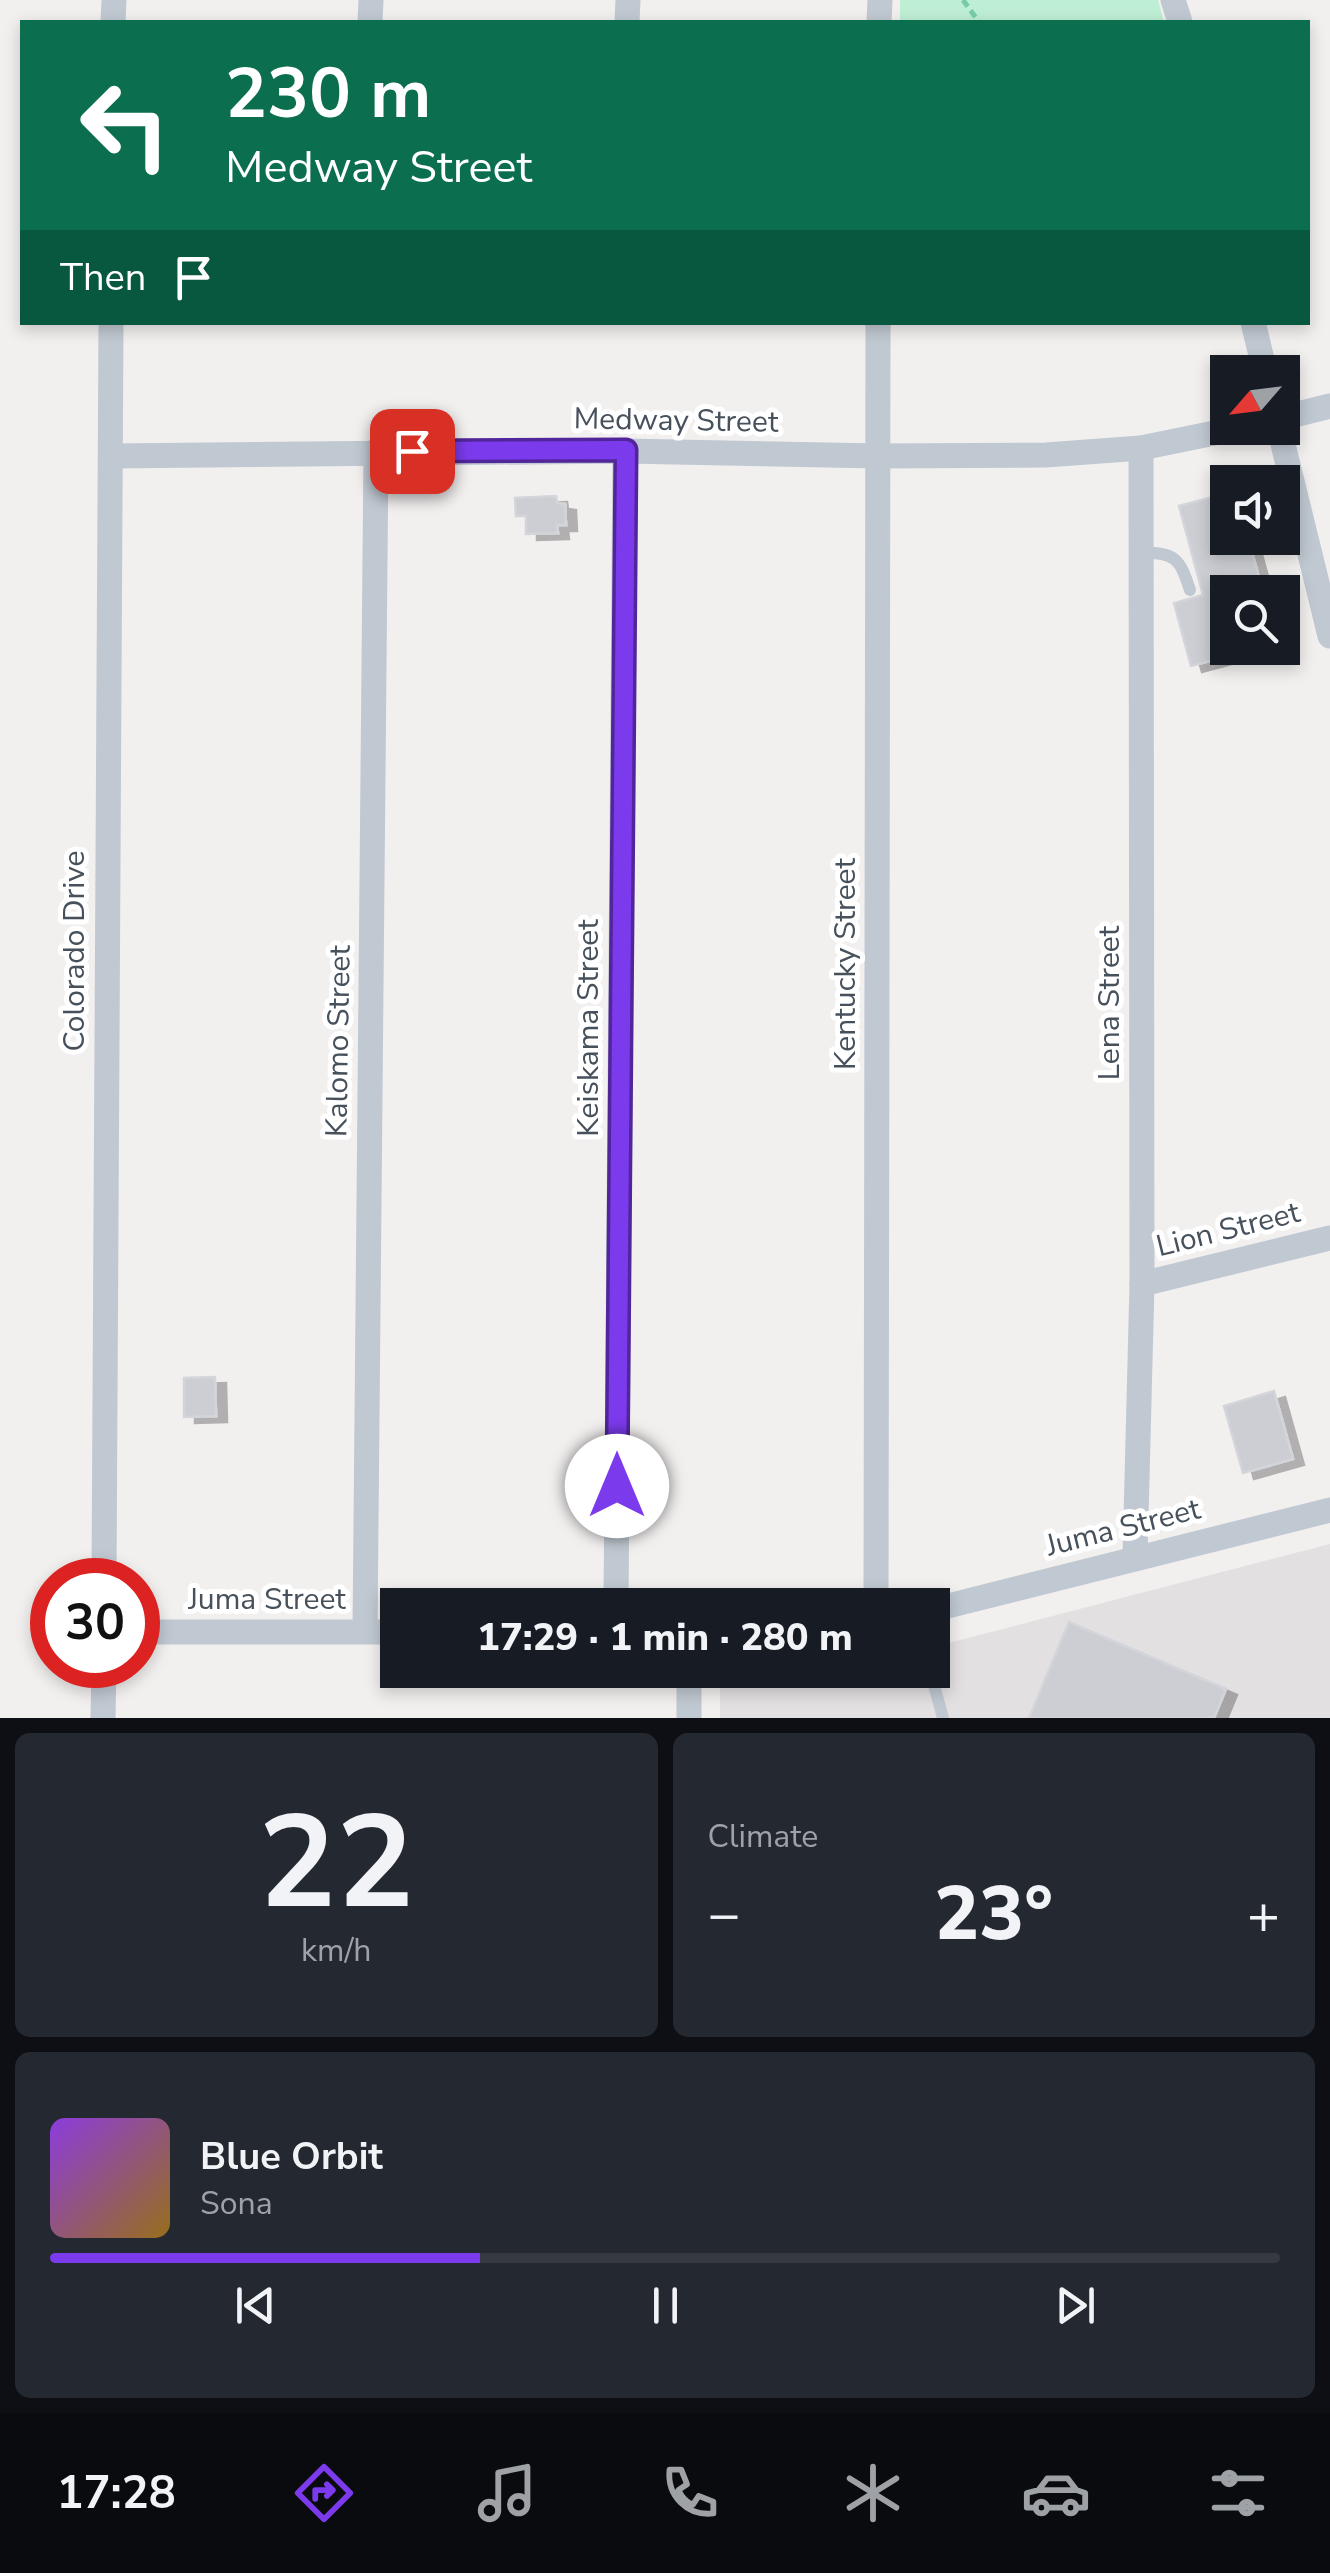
<!DOCTYPE html>
<html lang="en">
<head>
<meta charset="utf-8">
<style>
	:root { --surface:#171b24; --page:#242831; --text:#f1f3f6; --muted:#9ea1a6; --line:#363941; --accent:#7c3aed }
	body { margin:0; font-family:"Nunito Sans",sans-serif; background:var(--page); color:var(--text); height:100vh; display:flex; flex-direction:column; font-size:38px; white-space:nowrap }
	* { box-sizing:border-box; margin:0 }
	p { font-size:32px; color:var(--muted) }
	.icon { flex:none; width:55px; height:55px; fill:none; stroke:currentColor; stroke-width:2; stroke-linecap:round; stroke-linejoin:round }
	.map { position:relative; height:1718px; overflow:hidden }
	.drawer { display:flex; flex-direction:column; gap:15px; padding:15px; background:#0d0f14; flex:1 }
	.drawer>* { flex:none }
	.banner { position:absolute; left:20px; top:20px; width:1290px; height:305px; border-radius:0px; box-shadow:0 5px 15px #0003; background:#0b6e4f; color:#fff; overflow:hidden }
	.needle { width:65px; rotate:242deg }
	.tools { position:absolute; left:1210px; top:355px; display:grid; gap:20px }
	.tools a { display:grid; place-items:center; width:90px; height:90px; border-radius:0px; background:var(--surface); box-shadow:0 5px 15px #0003; font-size:50px }
	.speed { position:absolute; left:30px; top:1558px; display:flex; gap:20px; font-size:50px; font-weight:700; text-align:center }
	.speed>* { display:grid; place-content:center; width:130px; height:130px; border-radius:50%; background:var(--surface); box-shadow:0 5px 15px #0003; line-height:1 }
	.speed .limit { border:15px solid #d22; background:#fff; color:#111 }
	.pin { position:absolute; display:grid; place-items:center; width:85px; height:85px; color:#fff; margin:-42px; border-radius:20px; box-shadow:0 5px 15px #0006 }
	.me { position:absolute; width:110px; margin:-55px; rotate:0deg; stroke-linejoin:round; filter:drop-shadow(0 0 8px #0008) }
	.turn { display:flex; align-items:center; gap:35px; height:210px; padding:0 40px; font-size:45px }
	.turn .icon { width:130px; height:130px; stroke-width:2.5 }
	.turn b { display:block; font-size:70px; line-height:85px }
	.then { display:flex; align-items:center; height:95px; padding:0 40px; background:#0003; gap:20px; font-size:38px }
	.big { font-size:75px; font-weight:800; line-height:1.1 }
	.drawer .widget { flex:1; display:flex; flex-direction:column; justify-content:center; gap:15px; min-width:0; padding:0 35px; border-radius:15px; background:var(--page) }
	.drawer .dial { align-items:center; gap:0 }
	.dial b { font-size:130px; line-height:1 }
	.song { display:flex; align-items:center; gap:30px }
	.cover { width:120px; height:120px; border-radius:15px; background:linear-gradient(135deg,hsl(270 70% 55%),hsl(40 70% 35%)) }
	.played { height:10px; border-radius:5px; background:linear-gradient(90deg,var(--accent) 35%,var(--line) 35%) }
	.keys { display:flex; justify-content:space-around; direction:ltr }
	.heat { display:flex; justify-content:space-between; align-items:center; font-size:55px; direction:ltr }
	.drawer .tiles { flex:1; display:grid; gap:15px; grid-template-columns:1fr 1fr }
	.widget:last-child { grid-column:span 2 }
	.trip { position:absolute; left:380px; top:1588px; width:570px; height:100px; border-radius:0px; background:var(--surface); box-shadow:0 5px 15px #0003; font-weight:800; line-height:100px; text-align:center }
	.tab-bar { display:flex; height:160px; justify-content:space-around; align-items:center; background:#090b0e; color:var(--muted) }
	.tab-bar .icon { width:70px; height:70px }
	.tab-bar .on { color:var(--accent) }
	.tab-bar b { font-size:45px; color:var(--text) }
	.map>svg:first-child { display:block }
	.education { fill:#e3e0e1 }
	.green { fill:#beeed4 }
	.building { fill:#ccced4; stroke:#d3d5db; stroke-width:2.5; filter:url(#shadow) }
	.lines { fill:none; stroke-linecap:round; stroke-linejoin:round }
	.path { stroke:#77cca7; stroke-width:5; stroke-dasharray:8 5; stroke-linecap:butt }
	.lane { stroke:#c0c8d1; stroke-width:12 }
	.street { stroke:#c0c8d1; stroke-width:25 }
	.route-casing { stroke:#51269a; stroke-width:25 }
	.route { stroke:#7c3aed; stroke-width:18 }
	.labels { text-anchor:middle; stroke-width:10; stroke-linejoin:round; paint-order:stroke }
	.street-label { font-size:30px; fill:#47515c; stroke:#fff }
</style>
</head>
<body>
<div class="map">
<svg width="1330" height="1718" viewBox="0 0 1330 1718">
	<defs>
		<filter id="shadow"><feDropShadow dx="11" dy="6" stdDeviation="0" flood-color="#0004"/></filter>
	</defs>
	<rect width="100%" height="100%" fill="#f2efef"/>
	<path class="education" d="M1330,1544V1718H720V1684L736,1670H932L933,1647Z"/>
	<path class="green" d="M900,0H1158L1164,22H900Z"/>
	<g class="building">
		<path d="M1228,493V538H1248L1263,592H1228V648H1258L1191,666L1174,603L1203,595L1179,506Z"/>
		<path d="M556,496L557,503L565,504L566,525H557L558,533L526,534V516H516L515,498Z"/>
		<path d="M215,1377L216,1416L184,1417V1378Z"/>
		<path d="M1274,1391L1293,1459L1243,1473L1224,1406Z"/>
		<path d="M1069,1622L1226,1689L1214,1718H1029Z"/>
	</g>
	<g class="lines">
		<path class="path" d="M963,0L979,22"/>
		<g class="lane">
			<path d="M1142,552C1176,554 1179,557 1190,590"/>
			<path d="M930,1670L943,1718"/>
		</g>
		<g class="street">
			<path d="M1173,0L1180,22"/>
			<path d="M113,22L114,0"/>
			<path d="M370,22L371,0"/>
			<path d="M627,22L628,0"/>
			<path d="M879,22L880,0"/>
			<path d="M1253,322L1265,372"/>
			<path d="M1282,418L1330,406"/>
			<path d="M1279,428L1330,636"/>
			<path d="M111,456L625,451L879,456L1046,455L1141,448L1239,428"/>
			<path d="M1142,1284L1330,1238"/>
			<path d="M1135,1557L1142,1284L1141,448"/>
			<path d="M104,1580L111,322"/>
			<path d="M616,1605L625,451"/>
			<path d="M876,1605L878,322"/>
			<path d="M932,1610L1330,1510"/>
			<path d="M365,1631L376,451"/>
			<path d="M138,1632H398"/>
			<path d="M103,1718L104,1665"/>
			<path d="M689,1718V1670"/>
		</g>
	</g>
	<g class="lines">
		<g class="route-casing">
			<path id="route" d="M412,451L626,450L617,1486"/>
		</g>
		<use href="#route" class="route"/>
	</g>
	<g class="labels">
		<g class="street-label">
			<text transform="translate(676 420) rotate(1)" y="10">Medway Street</text>
			<text transform="translate(74 951) rotate(-90)" y="10">Colorado Drive</text>
			<text transform="translate(845 964) rotate(-90)" y="10">Kentucky Street</text>
			<text transform="translate(1109 1003) rotate(-90)" y="10">Lena Street</text>
			<text transform="translate(588 1028) rotate(-90)" y="10">Keiskama Street</text>
			<text transform="translate(338 1041) rotate(-89)" y="10">Kalomo Street</text>
			<text transform="translate(1228 1229) rotate(-14)" y="10">Lion Street</text>
			<text transform="translate(1123 1527) rotate(-14)" y="10">Juma Street</text>
			<text x="267" y="1609">Juma Street</text>
		</g>
	</g>
</svg>
<div class="tools">
<a><svg class="needle" viewBox="-14 -14 28 28"><path d="M0-13l5 13h-10z" fill="#e53935"/><path d="M0 13l5-13h-10z" fill="#9ea1a6"/></svg></a>
<a><svg class="icon" aria-label="sound" viewBox="0 0 24 24"><path d="M4 9h4l5-4v14l-5-4H4zM17 9q2 3 0 6"/></svg></a>
<a><svg class="icon" aria-label="search" viewBox="0 0 24 24"><circle cx="10" cy="10" r="6"/><path d="M15 15l6 6"/></svg></a>
</div>
<div class="speed"><div class="limit">30</div></div>
<div class="pin" style="left:412px;top:451px;background:#d93025"><svg class="icon" aria-label="arrive" viewBox="0 0 24 24"><path d="M6 21V4h12l-3 4 3 4H6"/></svg></div>
<svg class="me" style="left:617px;top:1486px" viewBox="-20 -20 40 40"><circle r="19" fill="#fff"/><path d="M0-13L10 11 0 6-10 11z" fill="#7c3aed"/></svg>
<div class="trip">17:29 · 1 min · 280 m</div>
<div class="banner">
<div class="turn"><svg class="icon" aria-label="left" viewBox="0 0 24 24"><path d="M17 20v-9H6M10 6l-5 5 5 5"/></svg><div><b>230 m</b>Medway Street</div></div>
<div class="then">Then<svg class="icon" aria-label="arrive" viewBox="0 0 24 24"><path d="M6 21V4h12l-3 4 3 4H6"/></svg></div>
</div>
</div>
<section class="drawer">
<div class="tiles">
<div class="widget dial"><b>22</b><p>km/h</p></div>
<div class="widget"><p>Climate</p>
<div class="heat"><a>−</a><b class="big">23°</b><a>+</a></div>
</div>
<div class="widget">
<div class="song"><i class="cover"></i><div><b>Blue Orbit</b><p>Sona</p></div></div>
<div class="played"></div>
<div class="keys"><svg class="icon" aria-label="previous" viewBox="0 0 24 24"><path d="M18 5L8 12l10 7zM5 5v14"/></svg><svg class="icon" aria-label="pause" viewBox="0 0 24 24"><path d="M8 5v14M16 5v14"/></svg><svg class="icon" aria-label="next" viewBox="0 0 24 24"><path d="M6 5l10 7-10 7zM19 5v14"/></svg></div>
</div>
</div>
</section>
<nav class="tab-bar">
<b>17:28</b>
<svg class="icon on" aria-label="directions" viewBox="0 0 24 24"><path d="M12 3l9 9-9 9-9-9zM9 14v-3h6M13 9l2 2-2 2"/></svg>
<svg class="icon" aria-label="music" viewBox="0 0 24 24"><path d="M9 18V5l10-2v13"/><circle cx="6" cy="18" r="3"/><circle cx="16" cy="16" r="3"/></svg>
<svg class="icon" aria-label="phone" viewBox="0 0 24 24"><path d="M5 4h4l2 5-3 2q2 4 5 5l2-3 5 2v4C11 20 4 13 5 4z"/></svg>
<svg class="icon" aria-label="climate" viewBox="0 0 24 24"><path d="M12 3v18M4 7l16 10M4 17L20 7"/></svg>
<svg class="icon" aria-label="car" viewBox="0 0 24 24"><path d="M5 17H2v-5l4-1 3-4h7l3 4 3 1v5h-3M9 17h6M6 11h13"/><circle cx="7" cy="17" r="2"/><circle cx="17" cy="17" r="2"/></svg>
<svg class="icon" aria-label="filters" viewBox="0 0 24 24"><path d="M4 7h16M4 17h16"/><circle cx="9" cy="7" r="2"/><circle cx="15" cy="17" r="2"/></svg>
</nav>
</body>
</html>
